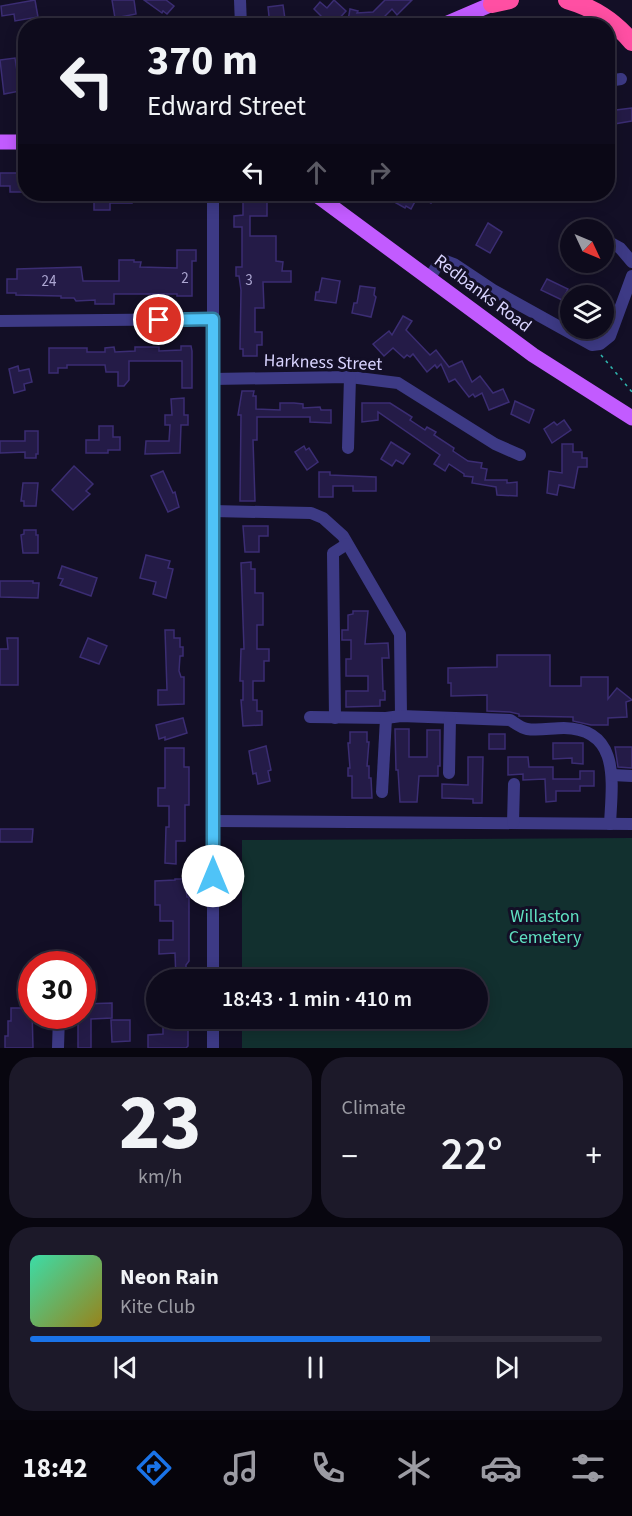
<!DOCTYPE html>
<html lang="en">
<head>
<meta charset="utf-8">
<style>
	:root { --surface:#0e0b1c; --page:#1c1929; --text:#f1f3f6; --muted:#9b9ba3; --line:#2e2b3b; --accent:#1a73e8 }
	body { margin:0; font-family:"Source Sans 3",sans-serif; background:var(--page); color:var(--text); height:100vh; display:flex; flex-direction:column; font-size:22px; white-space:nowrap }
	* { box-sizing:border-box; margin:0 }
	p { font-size:20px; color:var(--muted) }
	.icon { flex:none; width:33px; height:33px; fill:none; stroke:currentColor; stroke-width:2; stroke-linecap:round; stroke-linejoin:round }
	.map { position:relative; height:1048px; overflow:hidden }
	.panel { display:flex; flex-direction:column; gap:9px; padding:9px; background:#08060f; flex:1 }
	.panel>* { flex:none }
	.hud { position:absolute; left:18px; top:18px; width:597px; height:183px; border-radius:24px; box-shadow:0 3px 15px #0003,0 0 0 2px var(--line); background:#0e0b1c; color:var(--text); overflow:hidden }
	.needle { width:39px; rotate:134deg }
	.fabs { position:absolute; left:560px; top:219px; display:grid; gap:12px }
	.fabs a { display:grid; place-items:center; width:54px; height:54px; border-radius:50%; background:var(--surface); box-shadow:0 3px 15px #0003,0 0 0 2px var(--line); font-size:30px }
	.speed { position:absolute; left:18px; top:951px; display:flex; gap:12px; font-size:30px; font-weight:700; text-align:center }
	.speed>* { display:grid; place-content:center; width:78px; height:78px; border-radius:50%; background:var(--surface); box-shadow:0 3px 15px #0003,0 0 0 2px var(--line); line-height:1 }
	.speed .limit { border:9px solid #d22; background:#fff; color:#111 }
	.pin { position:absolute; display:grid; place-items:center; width:51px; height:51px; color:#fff; margin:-26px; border:3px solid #fff; border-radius:50%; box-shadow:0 2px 6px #0007 }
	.me { position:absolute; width:66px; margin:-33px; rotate:0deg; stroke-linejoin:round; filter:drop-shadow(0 0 4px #0008) }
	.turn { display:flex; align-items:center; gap:21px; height:126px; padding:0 30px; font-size:27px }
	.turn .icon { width:78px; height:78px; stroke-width:2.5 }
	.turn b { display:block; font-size:42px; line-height:51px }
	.lanes { display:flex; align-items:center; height:57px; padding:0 30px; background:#0003; justify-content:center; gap:30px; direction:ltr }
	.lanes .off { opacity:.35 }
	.big { font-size:45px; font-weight:600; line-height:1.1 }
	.panel .tile { flex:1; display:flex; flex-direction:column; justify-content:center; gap:9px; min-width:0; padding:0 21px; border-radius:24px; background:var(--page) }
	.panel .dial { align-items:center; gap:0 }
	.dial b { font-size:78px; line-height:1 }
	.song { display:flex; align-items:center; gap:18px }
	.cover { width:72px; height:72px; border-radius:9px; background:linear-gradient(135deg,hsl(160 70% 55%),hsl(50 70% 35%)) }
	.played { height:6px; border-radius:3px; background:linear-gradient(90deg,var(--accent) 70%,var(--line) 70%) }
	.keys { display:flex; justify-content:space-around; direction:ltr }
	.heat { display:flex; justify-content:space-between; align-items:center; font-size:33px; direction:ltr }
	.panel .tiles { flex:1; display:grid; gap:9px; grid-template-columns:1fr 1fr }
	.tile:last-child { grid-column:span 2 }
	.trip { position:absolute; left:146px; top:969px; width:342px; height:60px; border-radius:30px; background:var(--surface); box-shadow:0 3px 15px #0003,0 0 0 2px var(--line); font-weight:600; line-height:60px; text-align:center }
	.menu { display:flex; height:96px; justify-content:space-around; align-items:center; background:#06040b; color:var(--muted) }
	.menu .icon { width:42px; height:42px }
	.menu .selected { color:var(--accent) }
	.menu b { font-size:27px; color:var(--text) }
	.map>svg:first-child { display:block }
	.green { fill:#12302f }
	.building { fill:#241b47; stroke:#3b2d73; stroke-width:1.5 }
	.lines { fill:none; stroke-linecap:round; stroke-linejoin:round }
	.path { stroke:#2fb8b0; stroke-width:1.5; stroke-dasharray:3 4.5; stroke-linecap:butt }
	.minor { stroke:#3d3a85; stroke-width:12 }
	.major { stroke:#c25bff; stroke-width:15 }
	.highway { stroke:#ff4fa3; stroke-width:18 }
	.route-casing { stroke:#337fa1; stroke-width:15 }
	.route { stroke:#4fc3f7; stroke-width:10 }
	.labels { text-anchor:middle; stroke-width:6; stroke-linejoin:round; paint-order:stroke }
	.number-label { font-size:15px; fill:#aca6d1 }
	.street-label { font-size:18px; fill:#d9d4ff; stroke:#130f26 }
	.park-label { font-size:18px; fill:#5fe0c0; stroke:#130f26 }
</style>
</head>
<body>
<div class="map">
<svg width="632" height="1048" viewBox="0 0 632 1048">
	<rect width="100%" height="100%" fill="#130f26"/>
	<path class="green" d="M632,838V1048H242V1019L477,1018V980L242,979V840Z"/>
	<g class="building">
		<path d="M35,0L38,17L15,21L14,14L2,16L1,6Z"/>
		<path d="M112,0H134L136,14L115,18Z"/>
		<path d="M144,0H166L174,6L167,14L163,11L162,13Z"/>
		<path d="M334,0L346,11L336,22L333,20L329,24L314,9L320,2L327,8Z"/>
		<path d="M385,0H412L397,15L392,9L379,22H370L369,26H347L350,9L358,11L357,13L373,12Z"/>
		<path d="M283,5L286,26H270L268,7Z"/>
		<path d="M15,58L20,91L4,94L0,60Z"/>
		<path d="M632,108V121L608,125V111Z"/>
		<path d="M0,173H26V192H10V186H0Z"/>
		<path d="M101,194H132V203H110V210H94V197L96,195Z"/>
		<path d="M243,194H267V216H250V236H276V261L283,262L282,271H291V282H263L264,308H255V332H262V345H257V356H243V349H240L241,290L239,276H236V267H242V227H234V216L243,215Z"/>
		<path d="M380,194H437L431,203L418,196L411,209L406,206L405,208Z"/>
		<path d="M488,223L502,232L490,253L476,245Z"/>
		<path d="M177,250H196V261H192V296H177V294H114V304H95V300L76,301L74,298H61V296L16,295V293H7V279H17V269L81,267L83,281H119V260H134V262H141L140,267L177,268Z"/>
		<path d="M322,278L340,281L336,303L315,300L316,292H319Z"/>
		<path d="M547,279L568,289L562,300L541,290Z"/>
		<path d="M360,286L375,288L374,295L376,297L371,317L352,313L354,303H357Z"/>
		<path d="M403,316L412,321L406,330L430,355L436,350L449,367L462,361L472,382L480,376L493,393L503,389L509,402L489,410L482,393L475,397L473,394L469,397L455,379L449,382L441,364L437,368L435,365L427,372L413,354L410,357L407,355L404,358L393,348L384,356L373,344L389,331L392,335Z"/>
		<path d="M181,346H191L192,351V388H182V361H129V380L124,386H118V372H106L105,365H67V368H58V373H49V348H87V352H105V348L114,347L115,352L135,351V347H159V351L181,350Z"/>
		<path d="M18,366L19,371L29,369L32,382L24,384L25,390L14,393L9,369Z"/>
		<path d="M242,391H254L253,396H256V409L280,410V403H294L303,404V408L320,407L321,410H331V423L310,422V417H257V440H253L255,501H240L241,415H238Z"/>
		<path d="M184,398V415H188V425H181L180,453L145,454L146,441H169L170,425H165V415H172L171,399Z"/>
		<path d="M515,401L534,410L529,423L511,414Z"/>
		<path d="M362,403H390L412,417L410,420L425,430L427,427L436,432L434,435L454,448L453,451L468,461L482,463L481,468L487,469L485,480H507V483L517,482V496L497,495L496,487L472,483L473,477L464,476V474L449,464L445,471L434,464L440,455L378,412V420L362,422Z"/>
		<path d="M564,420L571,430L552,443L544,429L554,422L557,425Z"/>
		<path d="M99,426H113V437H120V450H108V453H86V440H99Z"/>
		<path d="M25,431H38V454H36V458H25V452L0,453V441H25Z"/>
		<path d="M391,442L410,454L403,464L396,460L392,466L381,459Z"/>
		<path d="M562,444H573V452H582V458H587V467H578L574,488L559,485L557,495L547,493L549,471L562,473Z"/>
		<path d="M304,446L306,450L309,448L318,462L307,470L295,452Z"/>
		<path d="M74,466L93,484L86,491L90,494L73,510L52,490Z"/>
		<path d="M163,471L173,493L175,492L179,507L168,512L151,476Z"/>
		<path d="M319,472H330V475L376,477V491H353V486H333V497H319Z"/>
		<path d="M23,483H38L36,506H24V501H21Z"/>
		<path d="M243,526H268V536H259V552H245Z"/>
		<path d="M24,530H36V535H38V553H23L21,535L24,534Z"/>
		<path d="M146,555L170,561L168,568L173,569L166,598L153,594L156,582L140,578Z"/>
		<path d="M251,562V569H255V593H263V625H257V649H269V661H264V681H253V700H257V711H262V725L243,726L241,700H243V681H240L241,649H244L241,563Z"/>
		<path d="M62,566L97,578L91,596L60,585L63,579L58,578Z"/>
		<path d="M0,581H33V583H39L38,598L0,597Z"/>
		<path d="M353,611H368L365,644L388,643L389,658H382L383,691H385V700H380V706L346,707V691H368V676H346V659H351V640H342V630H348V615L353,614Z"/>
		<path d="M165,630H174V638H180V647H183V656H180L179,671L181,677H184V704L158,705V690H167Z"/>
		<path d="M7,638H18V685H0V649H8Z"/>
		<path d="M88,638L107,646L99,664L80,657Z"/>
		<path d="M497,655H550V686H581V677H608V699L617,688L632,700L626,702L627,717L608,718V725H591L573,721V717L519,716V714L510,712L487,711V695L451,696V683H448V668L497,667Z"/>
		<path d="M183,718L187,733L165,740V737L159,739L156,725Z"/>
		<path d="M395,729H409V757H427V730H440V766H438V776H419L417,802H400L398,770H396Z"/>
		<path d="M350,732H367V742H369L367,766H369V778H371L372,798H352V776H348V768H350L348,743H350Z"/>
		<rect x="489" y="734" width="16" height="15"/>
		<path d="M553,743H583V764L572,763V758L553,759Z"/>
		<path d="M266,746L271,770L268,771L270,781L258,784L256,773L253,774L249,751Z"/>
		<path d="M615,747H632V768L618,767Z"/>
		<path d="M165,748H184V767H189V805H185V841H176V864L165,863L166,827H169V806H158V788H165Z"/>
		<path d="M468,757H483L482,803H473V799L442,798V784L468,785Z"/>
		<path d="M508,757H528L529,767H553V779H580V771H594V786H580V791H556V801L546,802L545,779L523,780V774L508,775Z"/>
		<path d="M0,829H33L32,842H0Z"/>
		<path d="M175,879H185L187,897H189V961L186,965V980H176L175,953L159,954V940H173V921H160V905H155V881L175,880Z"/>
		<path d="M112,1003V1018L91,1019V1048H78V1016H82V1004Z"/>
		<path d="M11,1008H32L33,1048H5V1036H8V1021H11Z"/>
		<path d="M163,1018H188V1046L186,1048H148V1035L163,1034Z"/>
		<path d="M111,1020H130V1041L112,1042Z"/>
	</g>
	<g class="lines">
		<g class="path">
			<path d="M505,311L510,315L507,321"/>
			<path d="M601,355L632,392"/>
		</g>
		<g class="minor">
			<path d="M240,0L241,26"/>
			<path d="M608,81L621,79"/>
			<path d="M213,194V980"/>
			<path d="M603,244L609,242L620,248L632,262"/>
			<path d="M430,277L437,266L446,261L454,264L493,290L592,345L600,344L610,336L632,276"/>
			<path d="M0,321L213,319"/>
			<path d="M213,379L350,377L398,383L495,444L520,455"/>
			<path d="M348,448L350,377"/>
			<path d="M213,511L311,513L323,518L343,536L400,634L401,716"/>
			<path d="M310,717L386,718L401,716L510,720C515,723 521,728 527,729C538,731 552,728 564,728C621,729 612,783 610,824"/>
			<path d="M335,718L333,553L347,544"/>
			<path d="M449,773L450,719"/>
			<path d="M612,775L632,776"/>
			<path d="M382,792L386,718"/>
			<path d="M213,821L632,824"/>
			<path d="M513,823L514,784"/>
			<path d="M213,1018V1048"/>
			<path d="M58,1048L59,1016"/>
		</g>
		<g class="major">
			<path d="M441,26L492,4"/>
			<path d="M0,142H26"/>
			<path d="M315,194L533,355L632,418"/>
		</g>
		<g class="highway">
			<path d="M567,0C594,8 613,20 632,42"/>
			<path d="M492,4L510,0"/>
		</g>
	</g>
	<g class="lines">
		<g class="route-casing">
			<path id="route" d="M159,320L213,319V876"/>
		</g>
		<use href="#route" class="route"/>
	</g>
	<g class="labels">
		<g class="number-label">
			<text x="185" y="283">2</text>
			<text x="249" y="285">3</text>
			<text x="49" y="286">24</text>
		</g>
		<g class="street-label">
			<text transform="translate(483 293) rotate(37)" y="6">Redbanks Road</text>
			<text transform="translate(323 362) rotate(2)" y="6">Harkness Street</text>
		</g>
		<g class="park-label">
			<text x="545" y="922">Willaston<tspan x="545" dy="21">Cemetery</tspan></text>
		</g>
	</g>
</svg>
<div class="fabs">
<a><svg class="needle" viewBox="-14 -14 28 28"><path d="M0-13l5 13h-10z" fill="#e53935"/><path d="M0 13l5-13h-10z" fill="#9b9ba3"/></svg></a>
<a><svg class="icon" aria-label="layers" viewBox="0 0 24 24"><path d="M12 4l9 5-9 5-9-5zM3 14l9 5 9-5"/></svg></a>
</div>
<div class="speed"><div class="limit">30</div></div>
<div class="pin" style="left:159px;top:320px;background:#d93025"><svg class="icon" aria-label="arrive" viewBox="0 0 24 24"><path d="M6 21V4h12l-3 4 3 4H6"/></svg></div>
<svg class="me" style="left:213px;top:876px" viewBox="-20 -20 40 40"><circle r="19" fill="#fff"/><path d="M0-13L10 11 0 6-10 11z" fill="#4fc3f7"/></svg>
<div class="trip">18:43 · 1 min · 410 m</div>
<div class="hud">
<div class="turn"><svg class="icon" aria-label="left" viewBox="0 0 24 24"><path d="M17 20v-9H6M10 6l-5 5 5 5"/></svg><div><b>370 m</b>Edward Street</div></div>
<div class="lanes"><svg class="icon" aria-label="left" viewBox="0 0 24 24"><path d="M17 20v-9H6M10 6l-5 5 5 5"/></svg><svg class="icon off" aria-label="ahead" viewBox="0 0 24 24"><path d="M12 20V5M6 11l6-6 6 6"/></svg><svg class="icon off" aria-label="right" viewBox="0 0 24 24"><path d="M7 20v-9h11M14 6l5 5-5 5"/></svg></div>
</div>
</div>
<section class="panel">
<div class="tiles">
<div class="tile dial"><b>23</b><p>km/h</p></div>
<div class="tile"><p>Climate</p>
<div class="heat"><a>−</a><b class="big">22°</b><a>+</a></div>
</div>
<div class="tile">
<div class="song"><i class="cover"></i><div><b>Neon Rain</b><p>Kite Club</p></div></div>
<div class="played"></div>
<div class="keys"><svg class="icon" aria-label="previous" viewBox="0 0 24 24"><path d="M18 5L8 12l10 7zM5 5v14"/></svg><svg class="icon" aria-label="pause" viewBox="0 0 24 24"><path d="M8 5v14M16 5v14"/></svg><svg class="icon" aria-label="next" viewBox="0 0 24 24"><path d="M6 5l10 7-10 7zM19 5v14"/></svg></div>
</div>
</div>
</section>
<nav class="menu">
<b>18:42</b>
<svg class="icon selected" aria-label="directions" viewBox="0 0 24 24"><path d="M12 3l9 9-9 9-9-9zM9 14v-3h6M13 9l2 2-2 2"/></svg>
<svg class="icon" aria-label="music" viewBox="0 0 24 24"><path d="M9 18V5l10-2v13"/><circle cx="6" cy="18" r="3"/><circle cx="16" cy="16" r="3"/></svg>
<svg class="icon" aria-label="phone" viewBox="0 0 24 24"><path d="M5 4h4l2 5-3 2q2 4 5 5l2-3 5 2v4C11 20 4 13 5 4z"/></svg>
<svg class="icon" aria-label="climate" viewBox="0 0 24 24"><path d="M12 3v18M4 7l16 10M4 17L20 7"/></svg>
<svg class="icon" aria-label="car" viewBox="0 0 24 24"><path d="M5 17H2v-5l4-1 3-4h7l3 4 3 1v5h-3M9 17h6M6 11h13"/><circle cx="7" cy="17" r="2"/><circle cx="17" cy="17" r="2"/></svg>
<svg class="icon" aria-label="filters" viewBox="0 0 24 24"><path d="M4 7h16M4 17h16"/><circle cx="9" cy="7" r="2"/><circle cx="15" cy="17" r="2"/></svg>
</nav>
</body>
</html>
